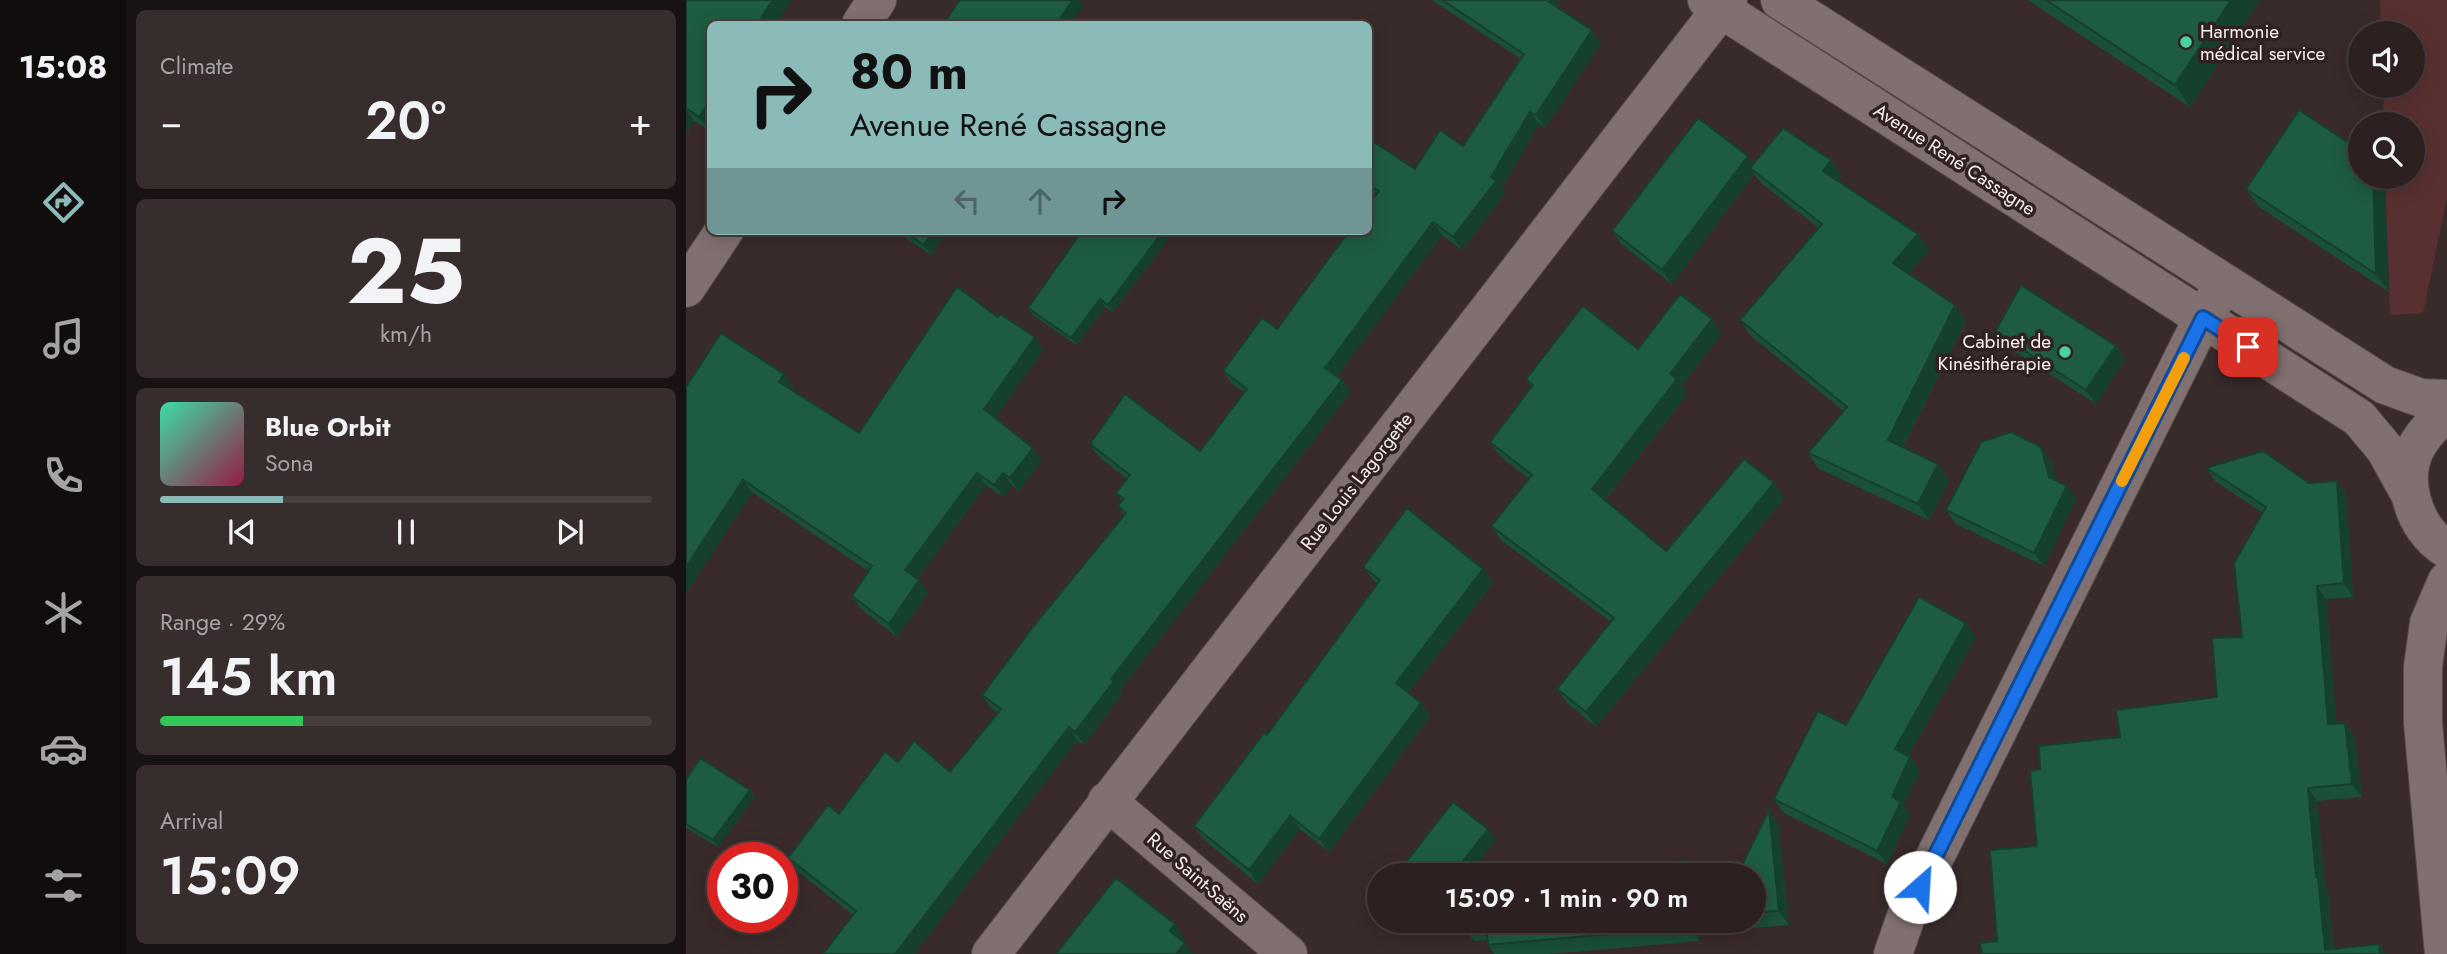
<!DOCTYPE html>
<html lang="en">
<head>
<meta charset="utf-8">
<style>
	:root { --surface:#2c2020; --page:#382d2d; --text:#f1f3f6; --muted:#a6a3a5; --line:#483e3e; --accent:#8bbbb9 }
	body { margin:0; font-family:Jost,sans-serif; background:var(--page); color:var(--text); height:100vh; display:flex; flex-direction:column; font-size:26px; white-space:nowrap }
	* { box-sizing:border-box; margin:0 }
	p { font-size:23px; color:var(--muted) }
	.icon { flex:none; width:38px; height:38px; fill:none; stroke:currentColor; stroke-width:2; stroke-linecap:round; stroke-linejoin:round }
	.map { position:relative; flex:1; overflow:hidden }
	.panel { display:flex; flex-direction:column; gap:10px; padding:10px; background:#181212; width:560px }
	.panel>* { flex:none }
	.banner { position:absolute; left:21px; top:21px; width:665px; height:214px; border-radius:10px; box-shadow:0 4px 18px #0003,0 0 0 2px var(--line); background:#8bbbb9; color:#111; overflow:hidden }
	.controls { position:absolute; left:1662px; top:21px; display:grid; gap:14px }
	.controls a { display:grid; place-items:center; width:77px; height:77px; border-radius:50%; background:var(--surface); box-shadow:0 4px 18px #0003,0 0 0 2px var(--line); font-size:35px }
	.speed { position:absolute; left:21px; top:842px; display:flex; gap:14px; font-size:35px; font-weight:700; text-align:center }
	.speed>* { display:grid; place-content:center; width:91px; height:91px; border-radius:50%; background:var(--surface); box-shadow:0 4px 18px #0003,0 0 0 2px var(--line); line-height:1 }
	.speed .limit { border:10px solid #d22; background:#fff; color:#111 }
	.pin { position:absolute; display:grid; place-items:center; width:60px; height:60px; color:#fff; margin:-30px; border-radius:14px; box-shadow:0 4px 10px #0006 }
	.me { position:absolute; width:77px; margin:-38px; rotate:26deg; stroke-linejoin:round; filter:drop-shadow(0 0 5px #0008) }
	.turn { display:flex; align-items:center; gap:24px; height:147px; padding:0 28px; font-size:32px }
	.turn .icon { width:91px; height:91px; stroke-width:2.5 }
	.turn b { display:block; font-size:49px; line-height:60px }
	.lanes { display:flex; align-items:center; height:66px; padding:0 28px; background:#0003; justify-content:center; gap:35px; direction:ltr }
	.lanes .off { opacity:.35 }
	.big { font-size:52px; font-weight:600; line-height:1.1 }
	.panel .widget { flex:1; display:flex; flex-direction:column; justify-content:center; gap:10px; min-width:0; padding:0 24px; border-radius:10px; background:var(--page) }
	.panel .dial { align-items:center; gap:0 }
	.dial b { font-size:91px; line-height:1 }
	.song { display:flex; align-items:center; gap:21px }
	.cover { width:84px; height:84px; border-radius:10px; background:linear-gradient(135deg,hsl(160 70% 55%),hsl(340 70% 35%)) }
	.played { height:7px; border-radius:4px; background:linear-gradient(90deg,var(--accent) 25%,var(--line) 25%) }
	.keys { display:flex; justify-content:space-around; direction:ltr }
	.heat { display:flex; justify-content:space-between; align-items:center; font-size:38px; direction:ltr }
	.charge { height:10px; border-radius:5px; background:linear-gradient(90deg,#34c759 29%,var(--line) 0) }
	.trip { position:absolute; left:681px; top:863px; width:399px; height:70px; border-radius:35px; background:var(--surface); box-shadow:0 4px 18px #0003,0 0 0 2px var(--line); font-weight:600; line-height:70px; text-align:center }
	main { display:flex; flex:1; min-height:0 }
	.tabs { display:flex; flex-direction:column; width:126px; justify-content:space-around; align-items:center; background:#120d0d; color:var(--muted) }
	.tabs .icon { width:49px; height:49px }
	.tabs .current { color:var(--accent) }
	.tabs b { font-size:32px; color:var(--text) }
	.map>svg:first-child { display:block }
	.grass { fill:#593032 }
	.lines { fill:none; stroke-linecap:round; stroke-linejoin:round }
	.minor-casing { stroke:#554949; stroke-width:40 }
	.secondary-casing { stroke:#554949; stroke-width:40 }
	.minor { stroke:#817070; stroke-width:38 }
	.secondary { stroke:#817070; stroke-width:38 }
	.wall { fill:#1a4f39 }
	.shaded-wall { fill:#15402e }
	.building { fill:#1e5c42; stroke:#15402e; stroke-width:2 }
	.route-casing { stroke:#114b97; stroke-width:18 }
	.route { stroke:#1a73e8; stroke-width:12 }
	.slow { stroke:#f59e0b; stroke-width:12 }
	.poi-dot { fill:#4ad49c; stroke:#302222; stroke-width:2.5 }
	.labels { text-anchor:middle; stroke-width:7; stroke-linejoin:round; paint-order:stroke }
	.poi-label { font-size:19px; fill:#f9efef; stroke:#302222; text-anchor:start }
	.street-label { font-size:19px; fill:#f9efef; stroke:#302222 }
</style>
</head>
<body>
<main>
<nav class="tabs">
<b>15:08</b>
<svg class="icon current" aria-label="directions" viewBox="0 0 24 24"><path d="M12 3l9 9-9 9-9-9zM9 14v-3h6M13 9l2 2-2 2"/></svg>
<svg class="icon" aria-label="music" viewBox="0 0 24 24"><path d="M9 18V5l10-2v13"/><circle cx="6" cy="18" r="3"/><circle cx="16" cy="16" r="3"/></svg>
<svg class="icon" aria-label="phone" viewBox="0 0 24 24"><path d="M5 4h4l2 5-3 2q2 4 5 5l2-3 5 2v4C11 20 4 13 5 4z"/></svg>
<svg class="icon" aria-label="climate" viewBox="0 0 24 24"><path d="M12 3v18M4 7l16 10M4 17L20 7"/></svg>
<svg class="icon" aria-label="car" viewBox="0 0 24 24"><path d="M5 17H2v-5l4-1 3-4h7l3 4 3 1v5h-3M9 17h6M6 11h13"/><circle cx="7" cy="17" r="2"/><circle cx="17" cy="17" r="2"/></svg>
<svg class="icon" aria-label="filters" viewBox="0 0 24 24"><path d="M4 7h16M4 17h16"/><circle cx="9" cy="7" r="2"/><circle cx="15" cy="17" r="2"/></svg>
</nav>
<section class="panel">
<div class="widget"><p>Climate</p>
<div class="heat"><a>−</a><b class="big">20°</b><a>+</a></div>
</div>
<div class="widget dial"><b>25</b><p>km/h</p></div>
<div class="widget">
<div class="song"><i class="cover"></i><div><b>Blue Orbit</b><p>Sona</p></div></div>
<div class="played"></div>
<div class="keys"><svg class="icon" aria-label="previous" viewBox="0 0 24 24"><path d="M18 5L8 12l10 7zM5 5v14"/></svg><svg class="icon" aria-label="pause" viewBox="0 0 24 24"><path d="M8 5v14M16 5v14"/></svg><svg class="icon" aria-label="next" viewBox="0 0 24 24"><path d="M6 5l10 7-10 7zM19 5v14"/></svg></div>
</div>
<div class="widget"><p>Range · 29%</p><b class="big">145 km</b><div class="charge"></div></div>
<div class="widget"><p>Arrival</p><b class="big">15:09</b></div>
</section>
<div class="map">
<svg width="1761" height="954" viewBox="0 0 1761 954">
	<rect width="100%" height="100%" fill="#3a2b2b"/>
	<path class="grass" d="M1694,0H1761V198L1737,313L1704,315L1699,177H1727V124H1698L1697,86H1727V33H1695Z"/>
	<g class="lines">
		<g class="minor-casing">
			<g id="minor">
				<path d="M175,24L191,0"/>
				<path d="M0,288L38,231"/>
				<path d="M421,801L602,954"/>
				<path d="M305,954L1042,0"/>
				<path d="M1207,954L1222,911L1517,318L1538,284"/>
				<path d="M1758,954L1737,723V667L1743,623L1761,581"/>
			</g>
		</g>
		<g class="secondary-casing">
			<g id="secondary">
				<path d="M1021,0L1673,418L1699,449L1724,494"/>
				<path d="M1094,0L1699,385L1735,398L1761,399"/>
				<path d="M1761,412C1750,421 1740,431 1732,444C1712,478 1727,529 1761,549"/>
			</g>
		</g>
		<use href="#minor" class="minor"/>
		<use href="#secondary" class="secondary"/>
	</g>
	<g class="wall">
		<path d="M0,0L24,24V128L23,130L8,121L0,133Z"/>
		<path d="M746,0H870L873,4L871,7L906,30L915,43L859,128L853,124L815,188L819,193L776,250L756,235L651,376L665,392L434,690L436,694L398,745L391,740L228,954H137L167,915L110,870L102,858L153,814L212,762L264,772L312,713L305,708L296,695L438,515L432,506L436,501L430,493L441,479L412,456L404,444L514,451L558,392L546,384L537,371L591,329L690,195L682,190V138L729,169L777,146L835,59Z"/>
		<path d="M1342,0H1574L1504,107Z"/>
		<path d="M1613,110L1703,292L1573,207L1560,189Z"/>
		<path d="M1145,160L1156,176L1152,181L1232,234L1243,250L1222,273L1280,321L1217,447L1263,480L1243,520L1133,469L1122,453L1158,411L1065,336L1054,320L1133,228L1075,183L1068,174L986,284L935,244L926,231L1067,164Z"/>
		<path d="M210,231H261L245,255Z"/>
		<path d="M486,234L427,312L419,307L390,345L347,315L342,308Z"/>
		<path d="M312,317L357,350L309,418L356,460L332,491L326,485L317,497L300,485L231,579L242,593L211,637L174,608L166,596L182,571L66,492L0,593V387L98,374L107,387L105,389L173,433Z"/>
		<path d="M1309,332L1439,359L1410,404L1319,345Z"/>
		<path d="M1036,333L995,386L1001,394L919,500L980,551L1098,498L910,727L881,703L871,689L925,622L815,540L805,526L843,479L814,456L804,442L846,387L840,379L952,349Z"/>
		<path d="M1365,461L1370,480L1381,486L1390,499L1358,566L1270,524L1260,510Z"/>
		<path d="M1520,468L1623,483L1651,481L1660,494L1667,597L1640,599L1650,723H1659L1668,736L1676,797L1631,801L1639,886L1642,891L1647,949L1311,941L1351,846L1354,769L1531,697L1556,637L1577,513L1529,481Z"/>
		<path d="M677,567L797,569L807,583L722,693L735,703L744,716L643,852L614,829L572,884L517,839L508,826L581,735L691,584L687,580Z"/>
		<path d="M1290,637L1222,756L1234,771L1217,806L1224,815L1201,864L1098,813L1088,799L1160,725Z"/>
		<path d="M0,780L64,790L69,797L32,847L0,828Z"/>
		<path d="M1092,824L1103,925L1040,930L1033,920H1068V875Z"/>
		<path d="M778,920H1012L1013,941L863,954H808L802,945V940L788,941L779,928Z"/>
	</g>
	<g class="shaded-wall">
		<path d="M87,0H106L89,24H71Z"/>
		<path d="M387,0H393L397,6L384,24H370Z"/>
		<path d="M859,0H870L873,4L868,12Z"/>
		<path d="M1545,0H1574L1504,107L1489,85Z"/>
		<path d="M906,30L915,43L859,128L850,115Z"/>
		<path d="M24,100V128L23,130L13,117Z"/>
		<path d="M0,109L8,121L0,133Z"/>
		<path d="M844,112L853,124L815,188L819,193L776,250L767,237L805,177Z"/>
		<path d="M1062,156L1071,170L1064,168L1068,174L986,284L976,270Z"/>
		<path d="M1145,160L1156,176L1147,187L1137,171Z"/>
		<path d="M1687,177H1699L1703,292L1690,274Z"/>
		<path d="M747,222L756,235L648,381L639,368Z"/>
		<path d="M247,231H261L245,255L238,245Z"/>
		<path d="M477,231H484L486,234L427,312L422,305Z"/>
		<path d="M1232,234L1243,250L1218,279L1207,263Z"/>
		<path d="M414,299L419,307L390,345L385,338Z"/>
		<path d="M1269,305L1280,321L1212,456L1202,440Z"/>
		<path d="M1026,319L1036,333L995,386L1001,394L916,503L906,489L984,374Z"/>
		<path d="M349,337L357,350L307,421L298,409Z"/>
		<path d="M1430,346L1439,359L1410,404L1400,390Z"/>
		<path d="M98,374L107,387L102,394L93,382Z"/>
		<path d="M656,380L665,392L434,690L436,694L398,745L389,732L425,679Z"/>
		<path d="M1355,447L1365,461L1373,490L1363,477Z"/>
		<path d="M347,448L356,460L332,491L324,478Z"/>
		<path d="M1252,464L1263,480L1243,520L1232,504Z"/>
		<path d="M291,473L300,485L228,583L219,570Z"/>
		<path d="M317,473L326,485L317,497L308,485Z"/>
		<path d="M57,480L66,492L0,593V567Z"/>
		<path d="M1651,481L1660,494L1667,597L1658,583Z"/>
		<path d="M1088,483L1098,498L910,727L900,712Z"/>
		<path d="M1381,486L1390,499L1358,566L1348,553Z"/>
		<path d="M797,569L807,583L719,697L710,683Z"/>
		<path d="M233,580L242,593L211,637L203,624Z"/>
		<path d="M1631,586L1640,599L1652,738L1642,724Z"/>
		<path d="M1280,623L1290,637L1218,763L1209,749Z"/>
		<path d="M735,703L744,716L643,852L633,839Z"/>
		<path d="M1659,723L1668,736L1676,797L1666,784Z"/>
		<path d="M383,727L391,740L228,954H209Z"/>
		<path d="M1224,757L1234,771L1217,806L1224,815L1201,864L1191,851L1206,797Z"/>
		<path d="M1622,788L1631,801L1639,886L1642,891L1647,954L1639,950L1630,877Z"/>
		<path d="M64,790L69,797L32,847L27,840Z"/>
		<path d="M1083,810L1092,824L1103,925L1093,911Z"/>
		<path d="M604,816L614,829L572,884L563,870Z"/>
		<path d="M802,829L810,840L782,875H766Z"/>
		<path d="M1001,861L1011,875H1002Z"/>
		<path d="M736,920H746L741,927Z"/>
		<path d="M1003,920H1012L1013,941L1004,927Z"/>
		<path d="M489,924L498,938L494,944L484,931Z"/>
		<path d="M499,943L507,954H490Z"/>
		<path d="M1693,944L1700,954H1694Z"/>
	</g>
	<g class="building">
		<path d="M0,0H87L71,24H24V100L13,117L0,108Z"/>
		<path d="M274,0H387L370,24H257Z"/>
		<path d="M756,0H860L906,30L850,115L844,112L805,177L810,181L767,237L747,222L639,368L656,380L425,679L428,681L389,732L383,727L209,954H137L170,911L102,858L142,805L153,814L199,752L212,762L228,741L264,772L315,709L296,695L350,623L440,513L432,506L438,499L430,493L444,475L404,444L439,394L514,451L561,389L537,371L576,318L591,329L663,231H682V205L693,191L682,184V138L729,169L754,130L777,146L838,54Z"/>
		<path d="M1360,0H1545L1489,85Z"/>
		<path d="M1613,110L1675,151V177H1687L1690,274L1560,189Z"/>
		<path d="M1012,118L1062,156L976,270L926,231Z"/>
		<path d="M1097,128L1145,160L1137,171L1232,234L1207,263L1269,305L1202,440L1252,464L1232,504L1122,453L1161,407L1054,320L1136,224L1064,168Z"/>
		<path d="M217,231H247L238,245Z"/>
		<path d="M396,231H477L422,305L414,299L385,338L342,308Z"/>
		<path d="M1335,285L1430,346L1400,390L1309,332Z"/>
		<path d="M271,287L312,317L314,314L349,337L298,409L347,448L324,478L317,473L308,485L291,473L219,570L233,580L203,624L166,596L186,566L57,480L0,567V387L35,333L98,374L93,382L173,433Z"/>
		<path d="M994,294L1026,319L984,374L991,379L906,489L980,551L1058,459L1088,483L900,712L871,689L928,618L805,526L846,475L804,442L847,385L840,379L897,306L952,349Z"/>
		<path d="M1325,432L1355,447L1363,477L1381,486L1348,553L1260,510L1295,442Z"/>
		<path d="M1577,451L1623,483L1651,481L1658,583L1631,586L1642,724L1659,723L1666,784L1622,788L1630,877H1632L1639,950L1693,944L1694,954H1296L1294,943L1311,941L1304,850L1351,846L1344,771L1354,769L1353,746L1434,737L1430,710L1531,697L1526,638L1556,637L1548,563L1580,507L1520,468Z"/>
		<path d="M721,508L797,569L710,683L735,703L633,839L604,816L563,870L508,826L578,733L581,735L694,580L677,567Z"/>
		<path d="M1233,597L1280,623L1209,749L1224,757L1206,797L1215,802L1191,851L1088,799L1132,711L1160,725Z"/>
		<path d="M14,758L64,790L27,840L0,824V780Z"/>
		<path d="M767,802L802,829L766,875H710Z"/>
		<path d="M1083,810L1093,911L1068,913V875H1051Z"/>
		<path d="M1001,861L1002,875H887L942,871L941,866Z"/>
		<path d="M430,878L489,924L484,931L499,943L490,954H370Z"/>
		<path d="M778,920H1003L1004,927L802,945L800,926L779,928Z"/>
	</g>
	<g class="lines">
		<g class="route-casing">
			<path id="route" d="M1234,887L1517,318L1562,347"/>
		</g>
		<use href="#route" class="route"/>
		<path class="slow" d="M1436,481L1498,358"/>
	</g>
	<g class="poi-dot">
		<circle cx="1500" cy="42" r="7"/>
		<circle cx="1379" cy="352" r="7"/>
	</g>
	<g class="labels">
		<g class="poi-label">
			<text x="1514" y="38">Harmonie<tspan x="1514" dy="22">médical service</tspan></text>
			<text x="1365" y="348" text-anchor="end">Cabinet de<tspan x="1365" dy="22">Kinésithérapie</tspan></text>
		</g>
		<g class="street-label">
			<text transform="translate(1269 159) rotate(33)" y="7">Avenue René Cassagne</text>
			<text transform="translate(670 481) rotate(-52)" y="7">Rue Louis Lagorgette</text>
			<text transform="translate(512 877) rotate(41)" y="7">Rue Saint-Saëns</text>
		</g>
	</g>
</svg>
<div class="controls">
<a><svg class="icon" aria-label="sound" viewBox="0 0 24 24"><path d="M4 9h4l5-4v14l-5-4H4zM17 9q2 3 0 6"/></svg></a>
<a><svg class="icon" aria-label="search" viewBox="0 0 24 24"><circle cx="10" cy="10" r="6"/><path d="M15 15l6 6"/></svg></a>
</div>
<div class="speed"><div class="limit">30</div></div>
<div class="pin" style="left:1562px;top:347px;background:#d93025"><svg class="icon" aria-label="arrive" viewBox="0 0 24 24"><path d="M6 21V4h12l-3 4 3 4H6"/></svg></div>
<svg class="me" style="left:1234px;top:887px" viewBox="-20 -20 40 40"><circle r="19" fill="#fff"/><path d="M0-13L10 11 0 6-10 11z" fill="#1a73e8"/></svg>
<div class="trip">15:09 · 1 min · 90 m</div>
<div class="banner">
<div class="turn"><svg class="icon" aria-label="right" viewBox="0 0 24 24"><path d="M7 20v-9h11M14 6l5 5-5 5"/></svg><div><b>80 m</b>Avenue René Cassagne</div></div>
<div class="lanes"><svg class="icon off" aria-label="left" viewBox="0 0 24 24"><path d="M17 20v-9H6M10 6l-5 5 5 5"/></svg><svg class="icon off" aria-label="ahead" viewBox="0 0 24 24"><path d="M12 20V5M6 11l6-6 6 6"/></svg><svg class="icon" aria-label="right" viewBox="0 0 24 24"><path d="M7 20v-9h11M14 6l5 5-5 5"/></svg></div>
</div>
</div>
</main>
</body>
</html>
